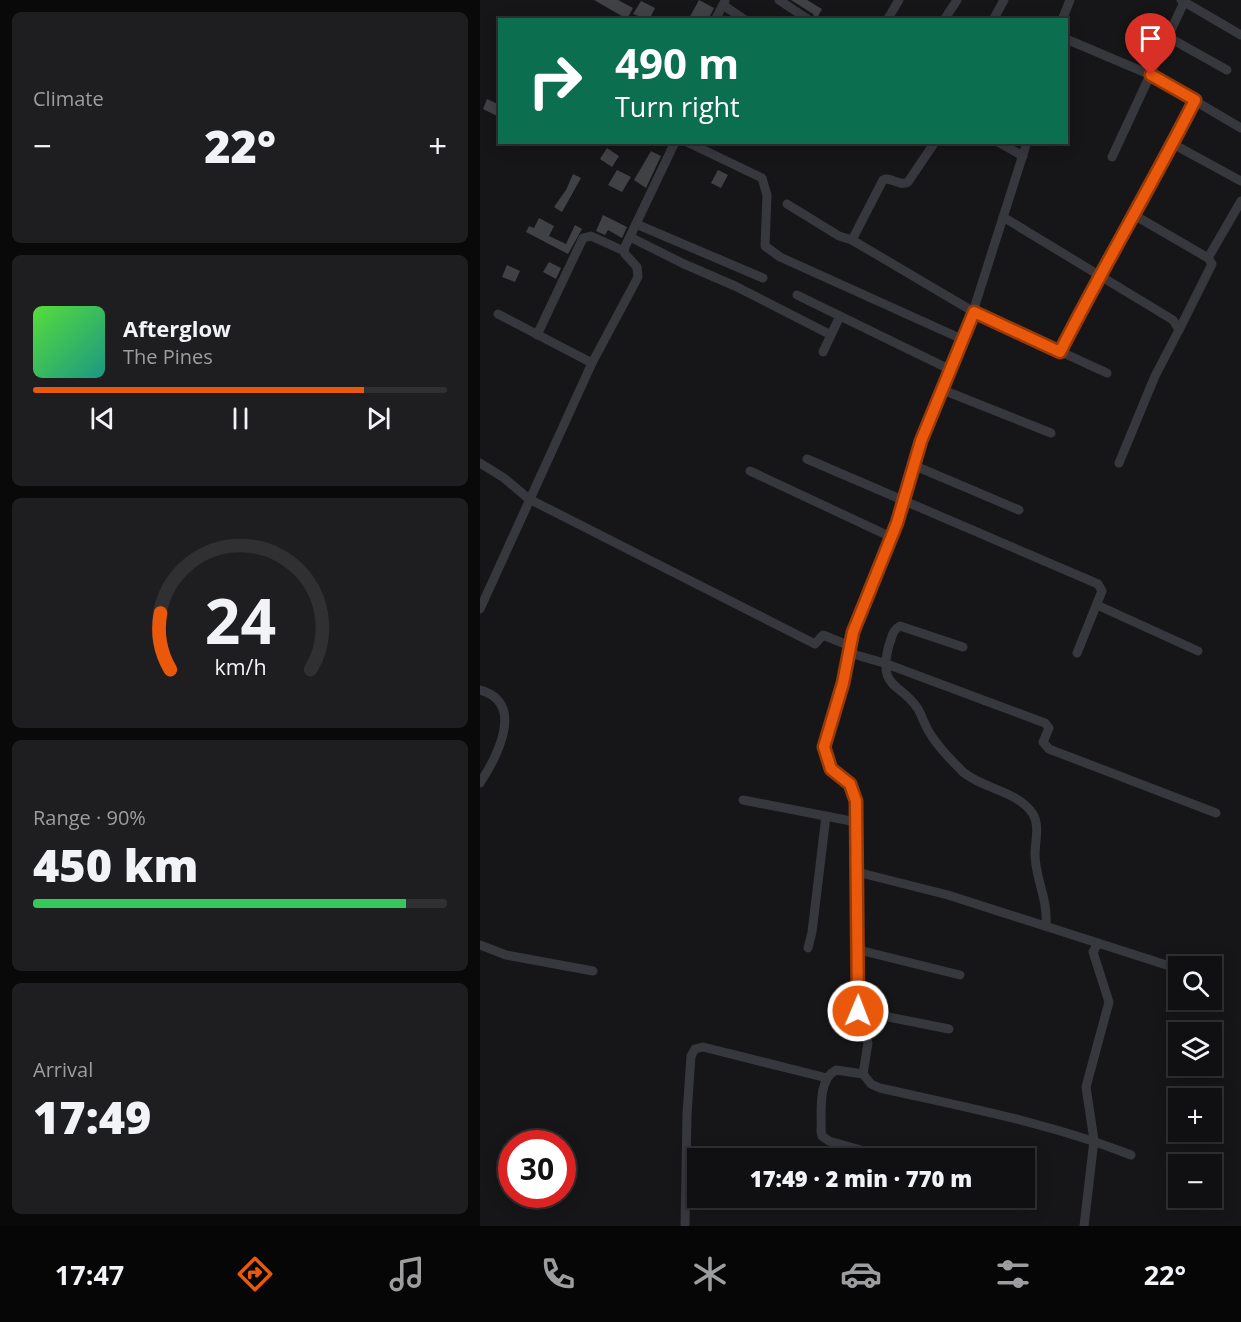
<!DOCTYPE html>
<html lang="en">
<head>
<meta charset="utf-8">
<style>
	:root { --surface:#101012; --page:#1e1e20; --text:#f1f3f6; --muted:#9c9d9f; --line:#303032; --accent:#ea580c }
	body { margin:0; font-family:"Open Sans",sans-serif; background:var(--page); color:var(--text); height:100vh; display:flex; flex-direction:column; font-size:22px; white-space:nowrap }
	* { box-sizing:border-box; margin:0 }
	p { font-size:20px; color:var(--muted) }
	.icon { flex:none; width:33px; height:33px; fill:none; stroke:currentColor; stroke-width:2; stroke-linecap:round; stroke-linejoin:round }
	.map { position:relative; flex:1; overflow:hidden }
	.details { display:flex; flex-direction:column; gap:12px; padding:12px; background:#09090a; width:480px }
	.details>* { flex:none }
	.hud { position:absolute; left:18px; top:18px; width:570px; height:126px; border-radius:0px; box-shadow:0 3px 15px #0003,0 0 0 2px var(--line); background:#0b6e4f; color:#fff; overflow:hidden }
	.buttons { position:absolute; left:688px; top:956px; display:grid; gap:12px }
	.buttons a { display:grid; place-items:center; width:54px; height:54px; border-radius:0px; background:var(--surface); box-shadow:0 3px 15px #0003,0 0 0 2px var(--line); font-size:30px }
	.speed { position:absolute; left:18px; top:1130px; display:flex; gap:12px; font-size:30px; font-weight:700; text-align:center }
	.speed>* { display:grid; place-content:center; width:78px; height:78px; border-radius:50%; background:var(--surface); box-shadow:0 3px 15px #0003,0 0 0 2px var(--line); line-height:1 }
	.speed .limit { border:9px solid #d22; background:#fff; color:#111 }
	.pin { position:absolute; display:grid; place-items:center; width:51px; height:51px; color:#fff; margin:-62px -26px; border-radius:50% 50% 50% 0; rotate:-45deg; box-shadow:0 0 6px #0007 }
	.pin .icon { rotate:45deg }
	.me { position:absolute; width:66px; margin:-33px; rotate:1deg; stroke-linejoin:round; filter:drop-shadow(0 0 4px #0008) }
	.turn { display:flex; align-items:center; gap:21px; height:126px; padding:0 18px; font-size:27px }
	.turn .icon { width:78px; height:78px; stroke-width:2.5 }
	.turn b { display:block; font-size:42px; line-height:51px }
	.big { font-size:45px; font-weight:800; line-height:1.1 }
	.details .tile { flex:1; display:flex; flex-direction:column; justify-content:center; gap:9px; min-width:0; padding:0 21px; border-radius:9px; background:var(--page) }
	.details .dial { align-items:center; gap:0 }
	.dial svg { height:156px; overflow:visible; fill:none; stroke:var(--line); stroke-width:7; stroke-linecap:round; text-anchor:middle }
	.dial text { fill:var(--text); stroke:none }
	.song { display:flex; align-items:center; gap:18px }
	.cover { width:72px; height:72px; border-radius:9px; background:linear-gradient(135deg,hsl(110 70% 55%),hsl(170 70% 35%)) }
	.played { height:6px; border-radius:3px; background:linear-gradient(90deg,var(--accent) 80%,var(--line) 80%) }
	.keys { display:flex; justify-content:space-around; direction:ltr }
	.heat { display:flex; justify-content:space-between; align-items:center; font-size:33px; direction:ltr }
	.charge { height:9px; border-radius:4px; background:linear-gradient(90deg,#34c759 90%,var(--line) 0) }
	.trip { position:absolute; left:207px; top:1148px; width:348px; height:60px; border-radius:0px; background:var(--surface); box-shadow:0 3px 15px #0003,0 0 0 2px var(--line); font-weight:800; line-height:60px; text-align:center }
	.dock { display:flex; height:96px; justify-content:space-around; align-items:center; background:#060607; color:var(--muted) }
	.dock .icon { width:42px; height:42px }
	.dock .active { color:var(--accent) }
	.dock b { font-size:27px; color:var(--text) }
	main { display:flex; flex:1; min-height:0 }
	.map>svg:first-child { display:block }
	.building { fill:#404145 }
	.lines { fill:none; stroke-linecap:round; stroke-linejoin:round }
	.minor { stroke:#37383d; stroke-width:9 }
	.route-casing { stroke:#983908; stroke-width:15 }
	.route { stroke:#ea580c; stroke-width:10 }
</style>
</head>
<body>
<main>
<section class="details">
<div class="tile"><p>Climate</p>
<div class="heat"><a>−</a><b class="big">22°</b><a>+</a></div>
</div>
<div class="tile">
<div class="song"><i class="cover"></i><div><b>Afterglow</b><p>The Pines</p></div></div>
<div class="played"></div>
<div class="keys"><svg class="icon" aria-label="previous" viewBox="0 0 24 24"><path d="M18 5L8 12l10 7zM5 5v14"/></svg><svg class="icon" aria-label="pause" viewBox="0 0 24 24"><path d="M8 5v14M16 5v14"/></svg><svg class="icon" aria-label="next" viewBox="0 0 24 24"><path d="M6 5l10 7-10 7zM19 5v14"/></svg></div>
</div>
<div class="tile dial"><svg viewBox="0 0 100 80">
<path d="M14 69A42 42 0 1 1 86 69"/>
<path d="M14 69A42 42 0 0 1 9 40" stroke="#ea580c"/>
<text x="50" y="56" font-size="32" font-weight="700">24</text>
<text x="50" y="72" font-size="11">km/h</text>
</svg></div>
<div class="tile"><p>Range · 90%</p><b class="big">450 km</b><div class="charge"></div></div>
<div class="tile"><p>Arrival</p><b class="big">17:49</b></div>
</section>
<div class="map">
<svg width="761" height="1226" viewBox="0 0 761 1226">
	<rect width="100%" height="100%" fill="#161618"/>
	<g class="building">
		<path d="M114,0H138L153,8L147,19Z"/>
		<path d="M219,0L234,8L228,20H208Z"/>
		<path d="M311,0H327L342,9L336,20L333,14Z"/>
		<path d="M161,1L175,8L169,20L153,14Z"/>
		<path d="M7,99L20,105L17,116L3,109Z"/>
		<path d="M127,148L139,156L132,167L120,159Z"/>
		<path d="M171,151L181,156L166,188L154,180Z"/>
		<path d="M137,170L151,177L142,192L128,185Z"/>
		<path d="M238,170L248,175L241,188L231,183Z"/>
		<path d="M93,174L101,178L82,212L74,207L86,190Z"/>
		<path d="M123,215L147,227L142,238L128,230L125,235L116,231Z"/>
		<path d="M59,218L74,226L69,236L86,244L95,225L102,229L88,254L46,232L49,226L54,228Z"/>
		<path d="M69,262L81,268L76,279L63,272Z"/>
		<path d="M27,265L40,271L35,282L22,277Z"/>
	</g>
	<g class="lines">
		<g class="minor">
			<path d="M299,0L329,20"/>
			<path d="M701,0L761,35"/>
			<path d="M243,5L265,20"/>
			<path d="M235,20L245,1"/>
			<path d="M407,20L419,0"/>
			<path d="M464,20L477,0"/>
			<path d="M513,20L524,0"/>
			<path d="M582,20L590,0"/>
			<path d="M688,37L747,70"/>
			<path d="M586,39L671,75L761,128"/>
			<path d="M207,142L282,178L287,195L285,246L300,257L484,340"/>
			<path d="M518,142L543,156"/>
			<path d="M693,144L761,181"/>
			<path d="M632,157L705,0"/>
			<path d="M307,204L359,236L372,240L403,180C411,176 419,187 428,182L455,142"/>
			<path d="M654,215L728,258L732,264L699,330"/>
			<path d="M523,217L693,320L699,330L675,376L639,463"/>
			<path d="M156,224L283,278"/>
			<path d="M150,237L204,264L255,286L351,335"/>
			<path d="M372,240L494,312L627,373"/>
			<path d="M728,258L761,201"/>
			<path d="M317,295L360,316"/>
			<path d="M18,314L112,363"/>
			<path d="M57,335L103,238L111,236L144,251"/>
			<path d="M343,352L360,316L471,370"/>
			<path d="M581,352C623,267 672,185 715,100"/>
			<path d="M463,390L571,433"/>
			<path d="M327,459L618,584L622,591L597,653"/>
			<path d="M0,463L24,478L49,499L335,644L343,635L370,646"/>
			<path d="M433,465L539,510"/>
			<path d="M270,471L411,537"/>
			<path d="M617,605L718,651"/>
			<path d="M0,609L112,363L158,277L157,267L145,254L144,249L195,142"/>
			<path d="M483,647L420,626C412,630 412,638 409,645C397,690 421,682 438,709C442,716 444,723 448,730C456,745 471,760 483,772C503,789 538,791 553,814C560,826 555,841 555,854C555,879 568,897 566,926"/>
			<path d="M369,653L404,663L565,723L569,728L563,742L569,749L736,813"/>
			<path d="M0,690C46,702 17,757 0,783"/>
			<path d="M263,800L376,822"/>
			<path d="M377,872L468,895L699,969"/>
			<path d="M0,945L26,955L113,971"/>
			<path d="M328,948L332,932L346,816"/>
			<path d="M379,950L480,975"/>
			<path d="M732,980L739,982"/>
			<path d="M378,1011L469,1029"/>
			<path d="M383,1074L391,1084L400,1088C484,1107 570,1123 651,1155"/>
			<path d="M409,1158L349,1141L342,1136L341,1131C342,1113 337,1080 356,1070L383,1074L388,1043L378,1011L376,801L370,784L351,769L344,748L363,683L373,632L417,523L441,441L484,340L547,142"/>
			<path d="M205,1226L207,1114L211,1056L215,1049L223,1047L347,1078"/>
			<path d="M604,1226L614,1140L606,1087L629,1002L613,952L618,943"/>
		</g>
	</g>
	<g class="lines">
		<g class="route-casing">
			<path id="route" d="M378,1011L376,801L370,784L351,769L344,747L363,683L373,632L417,523L441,441L494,312L580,352C623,267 672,185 715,100L671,75"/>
		</g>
		<use href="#route" class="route"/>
	</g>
</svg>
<div class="buttons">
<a><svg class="icon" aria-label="search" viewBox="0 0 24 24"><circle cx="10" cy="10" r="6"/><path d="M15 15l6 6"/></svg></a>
<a><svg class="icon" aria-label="layers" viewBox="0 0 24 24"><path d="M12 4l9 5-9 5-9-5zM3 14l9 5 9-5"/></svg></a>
<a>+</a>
<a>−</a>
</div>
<div class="speed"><div class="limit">30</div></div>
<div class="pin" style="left:671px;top:75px;background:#d93025"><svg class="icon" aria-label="arrive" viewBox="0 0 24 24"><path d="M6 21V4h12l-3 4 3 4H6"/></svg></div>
<svg class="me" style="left:378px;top:1011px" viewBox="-20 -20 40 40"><circle r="17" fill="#ea580c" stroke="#fff" stroke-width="3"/><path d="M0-11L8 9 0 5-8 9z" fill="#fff"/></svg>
<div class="trip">17:49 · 2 min · 770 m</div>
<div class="hud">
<div class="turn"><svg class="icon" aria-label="right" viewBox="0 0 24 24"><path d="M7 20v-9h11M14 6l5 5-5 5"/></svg><div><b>490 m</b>Turn right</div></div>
</div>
</div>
</main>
<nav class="dock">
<b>17:47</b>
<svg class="icon active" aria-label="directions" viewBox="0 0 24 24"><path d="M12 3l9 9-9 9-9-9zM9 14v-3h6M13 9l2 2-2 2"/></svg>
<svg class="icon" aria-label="music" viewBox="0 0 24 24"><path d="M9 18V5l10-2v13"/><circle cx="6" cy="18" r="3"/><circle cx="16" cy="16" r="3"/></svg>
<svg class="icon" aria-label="phone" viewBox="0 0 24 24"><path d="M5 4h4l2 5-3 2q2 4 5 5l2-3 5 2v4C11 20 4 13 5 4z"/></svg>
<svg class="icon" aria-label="climate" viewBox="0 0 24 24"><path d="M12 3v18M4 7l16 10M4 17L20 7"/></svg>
<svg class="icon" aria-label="car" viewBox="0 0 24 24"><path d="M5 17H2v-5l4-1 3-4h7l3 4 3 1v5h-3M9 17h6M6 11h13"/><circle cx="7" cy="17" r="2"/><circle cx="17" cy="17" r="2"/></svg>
<svg class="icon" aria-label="filters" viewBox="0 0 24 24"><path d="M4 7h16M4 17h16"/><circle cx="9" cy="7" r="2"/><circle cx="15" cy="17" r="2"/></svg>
<b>22°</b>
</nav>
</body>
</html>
